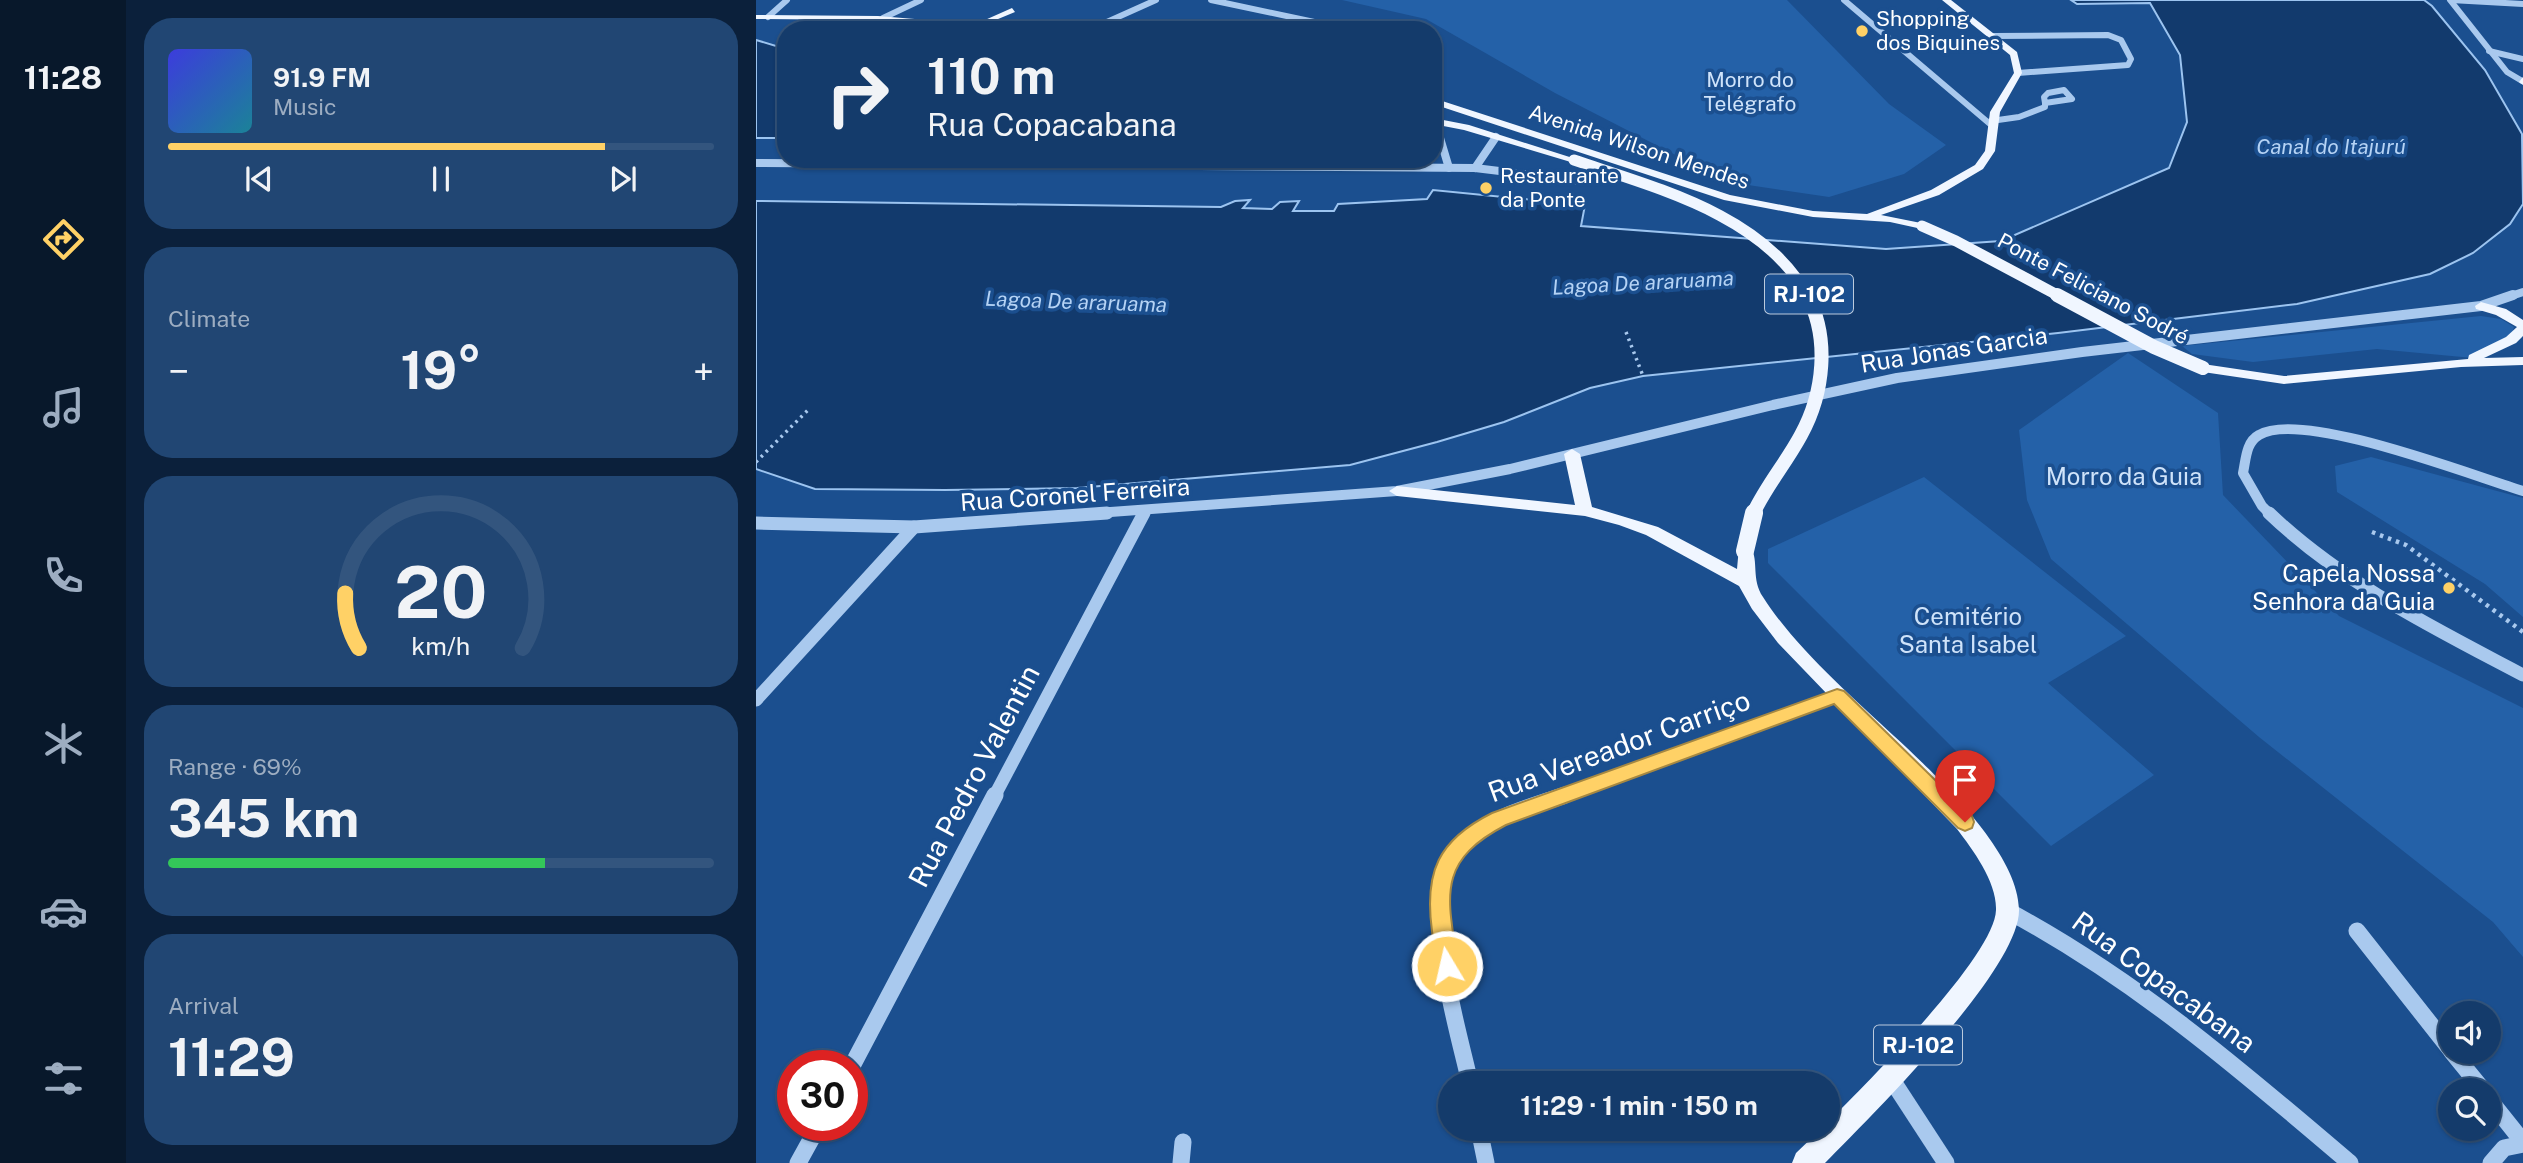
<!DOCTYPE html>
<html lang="en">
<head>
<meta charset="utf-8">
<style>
	:root { --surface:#143b6b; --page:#214673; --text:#f1f3f6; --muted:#9dadc1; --line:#33557e; --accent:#ffd166 }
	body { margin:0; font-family:"Public Sans",sans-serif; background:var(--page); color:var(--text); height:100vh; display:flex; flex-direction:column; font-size:26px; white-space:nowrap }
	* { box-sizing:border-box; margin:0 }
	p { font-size:23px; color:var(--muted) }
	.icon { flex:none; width:38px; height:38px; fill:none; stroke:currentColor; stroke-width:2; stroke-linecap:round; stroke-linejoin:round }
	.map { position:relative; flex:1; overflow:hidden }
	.drawer { display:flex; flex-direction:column; gap:18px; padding:18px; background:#0b203b; width:630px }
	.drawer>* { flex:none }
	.top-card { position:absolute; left:21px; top:21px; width:665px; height:147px; border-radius:28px; box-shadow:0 2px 5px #0004,0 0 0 2px var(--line); background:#143b6b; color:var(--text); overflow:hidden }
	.fabs { position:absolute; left:1682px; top:1001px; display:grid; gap:14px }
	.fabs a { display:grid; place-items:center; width:63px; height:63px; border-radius:50%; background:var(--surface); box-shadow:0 2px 5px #0004,0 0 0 2px var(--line); font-size:35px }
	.speed { position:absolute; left:21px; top:1050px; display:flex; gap:14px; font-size:35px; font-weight:700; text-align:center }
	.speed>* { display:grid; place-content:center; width:91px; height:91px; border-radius:50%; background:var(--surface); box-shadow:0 2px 5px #0004,0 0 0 2px var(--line); line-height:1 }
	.speed .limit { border:10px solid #d22; background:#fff; color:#111 }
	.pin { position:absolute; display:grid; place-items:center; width:60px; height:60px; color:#fff; margin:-72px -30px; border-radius:50% 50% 50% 0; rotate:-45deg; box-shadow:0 0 7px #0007 }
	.pin .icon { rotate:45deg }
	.me { position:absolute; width:77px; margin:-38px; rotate:351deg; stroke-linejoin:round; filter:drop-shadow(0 0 5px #0008) }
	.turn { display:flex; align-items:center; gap:24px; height:147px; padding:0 35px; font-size:32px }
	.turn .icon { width:91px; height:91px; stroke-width:2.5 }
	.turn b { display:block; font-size:49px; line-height:60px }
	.big { font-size:52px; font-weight:700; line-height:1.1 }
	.drawer .card { flex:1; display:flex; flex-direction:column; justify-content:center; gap:10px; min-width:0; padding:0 24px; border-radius:28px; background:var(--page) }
	.drawer .dial { align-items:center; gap:0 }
	.dial svg { height:182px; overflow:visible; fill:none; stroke:var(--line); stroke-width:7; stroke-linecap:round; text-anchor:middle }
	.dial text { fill:var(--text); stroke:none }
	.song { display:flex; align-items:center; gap:21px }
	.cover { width:84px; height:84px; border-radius:10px; background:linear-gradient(135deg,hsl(240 70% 55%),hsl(190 70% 35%)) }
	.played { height:7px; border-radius:4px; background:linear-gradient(90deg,var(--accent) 80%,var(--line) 80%) }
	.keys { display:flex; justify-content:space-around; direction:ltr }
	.heat { display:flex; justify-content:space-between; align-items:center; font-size:38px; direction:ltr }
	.charge { height:10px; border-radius:5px; background:linear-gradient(90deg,#34c759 69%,var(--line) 0) }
	.trip { position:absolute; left:682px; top:1071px; width:402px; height:70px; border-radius:35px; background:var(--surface); box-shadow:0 2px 5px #0004,0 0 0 2px var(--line); font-weight:700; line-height:70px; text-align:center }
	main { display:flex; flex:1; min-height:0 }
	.dock { display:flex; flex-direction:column; width:126px; justify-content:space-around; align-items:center; background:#08182b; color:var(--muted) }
	.dock .icon { width:49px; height:49px }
	.dock .on { color:var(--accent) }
	.dock b { font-size:32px; color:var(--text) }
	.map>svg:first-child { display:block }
	.green { fill:#2461a8 }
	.water { fill:#123a6d; stroke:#9cc4f0; stroke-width:2 }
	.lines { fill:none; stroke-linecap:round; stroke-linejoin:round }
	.path-far1 { stroke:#a9c9ee; stroke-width:3.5; stroke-dasharray:2.5 4.5; stroke-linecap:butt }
	.path { stroke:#a9c9ee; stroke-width:4.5; stroke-dasharray:3.5 5; stroke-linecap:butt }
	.minor-far4 { stroke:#a9c9ee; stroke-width:6 }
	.minor-far3 { stroke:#a9c9ee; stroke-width:8 }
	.minor-far2 { stroke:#a9c9ee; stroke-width:10 }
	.minor-far1 { stroke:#a9c9ee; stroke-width:13 }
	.minor { stroke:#a9c9ee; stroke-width:17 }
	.major { fill:#f0f6ff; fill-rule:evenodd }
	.major-bridge-far2 { stroke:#f0f6ff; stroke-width:11 }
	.major-bridge-far1 { stroke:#f0f6ff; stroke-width:14 }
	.major-bridge { stroke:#f0f6ff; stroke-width:18 }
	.route { fill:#ffd166; stroke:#a68842; stroke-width:2 }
	.poi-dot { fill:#ffd166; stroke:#1b4f8f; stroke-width:2.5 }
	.labels { text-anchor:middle; stroke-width:7; stroke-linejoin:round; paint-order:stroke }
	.far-poi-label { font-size:21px; fill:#fff; stroke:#1b4f8f; text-anchor:start }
	.far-park-label { font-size:21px; fill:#cfe3fa; stroke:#1b4f8f }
	.far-street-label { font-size:21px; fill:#fff; stroke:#1b4f8f }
	.far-water-label { font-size:21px; font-style:italic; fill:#b5d3f5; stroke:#1b4f8f }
	.shield { fill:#1b4f8f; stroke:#bbcadd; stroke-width:2 }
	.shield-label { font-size:23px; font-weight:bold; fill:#fff }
	.street-label { font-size:24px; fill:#fff; stroke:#1b4f8f }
	.park-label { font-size:24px; fill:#cfe3fa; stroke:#1b4f8f }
	.poi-label { font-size:24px; fill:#fff; stroke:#1b4f8f; text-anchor:end }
	.near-street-label { font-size:28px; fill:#fff; stroke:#1b4f8f }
</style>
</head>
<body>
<main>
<nav class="dock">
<b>11:28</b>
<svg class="icon on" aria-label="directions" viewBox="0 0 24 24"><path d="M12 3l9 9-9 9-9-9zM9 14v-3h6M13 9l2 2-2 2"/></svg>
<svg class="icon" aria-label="music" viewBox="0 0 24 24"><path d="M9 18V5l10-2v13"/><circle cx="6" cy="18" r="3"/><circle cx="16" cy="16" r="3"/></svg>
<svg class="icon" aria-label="phone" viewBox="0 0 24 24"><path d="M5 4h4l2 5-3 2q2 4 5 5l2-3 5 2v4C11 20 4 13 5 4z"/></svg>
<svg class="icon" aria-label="climate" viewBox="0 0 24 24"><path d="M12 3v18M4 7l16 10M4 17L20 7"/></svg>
<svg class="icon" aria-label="car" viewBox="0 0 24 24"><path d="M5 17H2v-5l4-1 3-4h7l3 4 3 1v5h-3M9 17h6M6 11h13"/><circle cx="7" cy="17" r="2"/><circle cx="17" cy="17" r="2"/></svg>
<svg class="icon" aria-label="filters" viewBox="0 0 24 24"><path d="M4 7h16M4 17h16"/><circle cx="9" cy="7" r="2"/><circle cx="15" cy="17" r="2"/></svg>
</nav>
<section class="drawer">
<div class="card">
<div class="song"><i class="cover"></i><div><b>91.9 FM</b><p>Music</p></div></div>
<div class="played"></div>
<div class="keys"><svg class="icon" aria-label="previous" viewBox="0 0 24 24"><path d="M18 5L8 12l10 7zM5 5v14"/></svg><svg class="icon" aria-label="pause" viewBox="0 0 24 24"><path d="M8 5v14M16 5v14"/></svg><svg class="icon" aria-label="next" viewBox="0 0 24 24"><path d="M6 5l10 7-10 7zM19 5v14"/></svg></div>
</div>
<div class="card"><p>Climate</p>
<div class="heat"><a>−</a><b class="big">19°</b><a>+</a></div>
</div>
<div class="card dial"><svg viewBox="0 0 100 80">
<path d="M14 69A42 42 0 1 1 86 69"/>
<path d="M14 69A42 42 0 0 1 8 45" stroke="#ffd166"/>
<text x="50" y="56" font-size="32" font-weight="700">20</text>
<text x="50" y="72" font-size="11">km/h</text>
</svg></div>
<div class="card"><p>Range · 69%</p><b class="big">345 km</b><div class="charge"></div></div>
<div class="card"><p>Arrival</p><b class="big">11:29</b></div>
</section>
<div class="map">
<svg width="1767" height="1163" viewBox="0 0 1767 1163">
	<rect width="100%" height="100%" fill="#1b4f8f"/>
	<g class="green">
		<path d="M586,0H1031L1133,104L1190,145L1148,174L1073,197L972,182L799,93L670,19Z"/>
		<path d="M1725,316L1745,319L1758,327L1754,340L1717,358L1621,349L1497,362L1436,354L1426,346Z"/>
		<path d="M1372,353L1462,413L1467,495L1583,616L1767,708V957L1737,922L1503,737L1295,559L1271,500L1263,430Z"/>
		<path d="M1615,457L1767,498V617L1729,584L1581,492L1579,466Z"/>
		<path d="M1168,477L1370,636L1292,683L1398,775L1295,846L1012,563V549Z"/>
	</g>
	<g class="water">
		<path d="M1315,0H1668L1676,6L1729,70L1766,134L1767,204L1754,224L1717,253L1674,274L1541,304L1302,333L887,376L834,388L748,422L681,442L594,465L321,488L189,490L59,489L0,469V201L465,207L479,201L494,200L487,208L516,209L524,202L543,201L537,211H578L582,204L671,199L677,190L829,205L825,226L1130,249L1245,241L1413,168L1431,122L1424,55L1394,3L1321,4Z"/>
		<path d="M0,40L30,49V138H0Z"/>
	</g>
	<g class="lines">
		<g class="path-far1">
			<path d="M870,332L887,376"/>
			<path d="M0,462L52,410"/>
		</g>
		<path class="path" d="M1616,532L1650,545L1767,632"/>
		<g class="minor-far4">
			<path d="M455,0L596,30"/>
			<path d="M1088,0L1234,124"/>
			<path d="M1694,0L1751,72L1766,81"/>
			<path d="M1695,0L1767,4"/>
			<path d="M12,17L31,0"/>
			<path d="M127,18L165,0"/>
			<path d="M333,30L400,0"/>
			<path d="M1238,36L1352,35L1365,40L1375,59L1372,65L1262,73"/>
			<path d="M1733,51L1767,59"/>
			<path d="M1308,90L1316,99L1289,103L1288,97L1292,93Z"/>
			<path d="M1235,121L1263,117L1289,107V103"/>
		</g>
		<g class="minor-far3">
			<path d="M677,134L684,138L693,168"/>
			<path d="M0,163L719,168L826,181"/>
			<path d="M719,168L740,137"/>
			<path d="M1752,297L1767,292"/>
		</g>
		<g class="minor-far2">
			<path d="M327,514L641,491L754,469L1017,405L1141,378L1326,352L1725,306L1757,295"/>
			<path d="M387,514L389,511"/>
			<path d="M1514,514L1506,506L1487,473C1490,459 1490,442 1503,435C1545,409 1717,476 1767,491"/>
		</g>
		<g class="minor-far1">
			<path d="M1513,513C1586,583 1678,628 1767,675"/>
			<path d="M0,523L158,527L351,513"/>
			<path d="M0,700L158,527"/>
			<path d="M238,797L388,513"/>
			<path d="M804,797L1081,696"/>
		</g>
		<g class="minor">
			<path d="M1252,911C1379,979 1485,1070 1594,1163"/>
			<path d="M1601,931L1694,1049"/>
			<path d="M1696,1052L1727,1090"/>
			<path d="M96,1066L239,795"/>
			<path d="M1134,1077L1190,1163"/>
			<path d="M714,1083C701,1024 658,888 708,842C735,817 775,807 809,795"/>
			<path d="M1732,1098L1767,1142"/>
			<path d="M723,1129L730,1163"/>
			<path d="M42,1163L63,1125"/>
			<path d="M425,1163L427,1142"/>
			<path d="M1735,1163L1748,1148L1767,1144"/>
		</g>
		<g class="major">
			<path d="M1186,0H1195L1261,52L1266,73L1244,112L1239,151L1227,169L1183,195L1125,215L1170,224L1172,226L1166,229L1134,222L1057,217L968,200L677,104V98L974,195L1057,211L1111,214L1175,190L1219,165L1229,151L1234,112L1258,73L1254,55Z"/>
			<path d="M256,8L259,12L230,24L276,30H239L122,20L0,19V15L122,16L220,24Z"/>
			<path d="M1767,77V85L1763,82Z"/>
			<path d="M677,118L713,125L823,160L818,163L708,130L677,124Z"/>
			<path d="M1725,302L1750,309L1767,320V336L1760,343L1728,358L1767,357V365L1705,367L1528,384L1447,372L1440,368L1447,364L1528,376L1712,359L1713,355L1750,337L1761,327L1740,315L1720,309L1719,306Z"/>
			<path d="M816,449L824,454L836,507L902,527L981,569L983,547H995C1003,562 995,579 1007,597C1038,646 1095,696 1138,736C1178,773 1262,851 1263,909C1265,969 1113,1118 1069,1163H1036L1040,1153L1065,1129H1073V1121C1109,1085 1239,956 1240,910C1241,882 1217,850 1201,829L1022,643L996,609L983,586L890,535L863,525L829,516L641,496L633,491L641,486L819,505L808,454Z"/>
		</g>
		<g class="major-bridge-far2">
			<path d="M818,160C900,188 1009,215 1052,297"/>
			<path d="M1166,226L1200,241L1305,297"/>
		</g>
		<g class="major-bridge-far1">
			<path d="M1301,295L1398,347L1447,368"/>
			<path d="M997,514C1010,486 1030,463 1045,435C1068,393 1074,338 1051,295"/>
		</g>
		<path class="major-bridge" d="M989,551L998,513"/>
	</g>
	<path class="route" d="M1081,689L1088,691L1216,816L1218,822L1216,828L1209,831L1202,828L1078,704L750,825C679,862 692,897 702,966L699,974L691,977L684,974C678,961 678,945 676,931C668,872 682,840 736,813Z"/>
	<g class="poi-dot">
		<circle cx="1106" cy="31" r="7"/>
		<circle cx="730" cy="188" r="7"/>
		<circle cx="1693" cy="588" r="7"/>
	</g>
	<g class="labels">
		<g class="far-poi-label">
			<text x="1120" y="26">Shopping<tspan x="1120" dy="24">dos Biquines</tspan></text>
			<text x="744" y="183">Restaurante<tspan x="744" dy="24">da Ponte</tspan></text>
		</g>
		<g class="far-park-label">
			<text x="994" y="87">Morro do<tspan x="994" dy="24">Telégrafo</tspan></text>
		</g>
		<g class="far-street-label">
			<text transform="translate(883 147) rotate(18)" y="7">Avenida Wilson Mendes</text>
			<text transform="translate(1337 289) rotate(28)" y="7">Ponte Feliciano Sodré</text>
		</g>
		<g class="far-water-label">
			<text x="1575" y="154">Canal do Itajurú</text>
			<text transform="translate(887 283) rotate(-3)" y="7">Lagoa De araruama</text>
			<text transform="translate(320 302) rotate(2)" y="7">Lagoa De araruama</text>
		</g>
		<g class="shield">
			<rect x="1009" y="274.5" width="88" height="39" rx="5"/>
			<rect x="1118" y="1025.5" width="88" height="39" rx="5"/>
		</g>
		<g class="shield-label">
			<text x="1053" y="302">RJ-102</text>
			<text x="1162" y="1053">RJ-102</text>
		</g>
		<g class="street-label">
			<text transform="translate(1198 350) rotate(-9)" y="8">Rua Jonas Garcia</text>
			<text transform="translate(319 495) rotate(-4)" y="8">Rua Coronel Ferreira</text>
		</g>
		<g class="park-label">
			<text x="1368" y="485">Morro da Guia</text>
			<text x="1212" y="625">Cemitério<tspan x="1212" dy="28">Santa Isabel</tspan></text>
		</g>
		<g class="poi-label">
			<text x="1679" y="582">Capela Nossa<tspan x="1679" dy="28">Senhora da Guia</tspan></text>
		</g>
		<g class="near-street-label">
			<text transform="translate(863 746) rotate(-20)" y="10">Rua Vereador Carriço</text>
			<text transform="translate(218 776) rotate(-62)" y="10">Rua Pedro Valentin</text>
			<text transform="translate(1408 982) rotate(36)" y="10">Rua Copacabana</text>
		</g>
	</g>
</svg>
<div class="fabs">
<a><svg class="icon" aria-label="sound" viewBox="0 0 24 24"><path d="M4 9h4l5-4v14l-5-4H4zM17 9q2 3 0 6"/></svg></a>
<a><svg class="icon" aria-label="search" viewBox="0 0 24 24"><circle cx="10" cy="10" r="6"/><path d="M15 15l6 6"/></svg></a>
</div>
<div class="speed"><div class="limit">30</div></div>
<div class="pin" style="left:1209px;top:822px;background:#d93025"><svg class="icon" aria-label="arrive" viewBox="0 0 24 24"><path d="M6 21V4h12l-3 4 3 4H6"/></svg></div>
<svg class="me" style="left:691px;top:966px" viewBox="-20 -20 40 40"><circle r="17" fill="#ffd166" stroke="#fff" stroke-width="3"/><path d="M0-11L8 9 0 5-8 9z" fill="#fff"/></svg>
<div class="trip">11:29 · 1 min · 150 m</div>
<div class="top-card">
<div class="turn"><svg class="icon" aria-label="right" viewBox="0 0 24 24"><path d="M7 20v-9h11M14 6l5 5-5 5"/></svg><div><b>110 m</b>Rua Copacabana</div></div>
</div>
</div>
</main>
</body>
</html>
